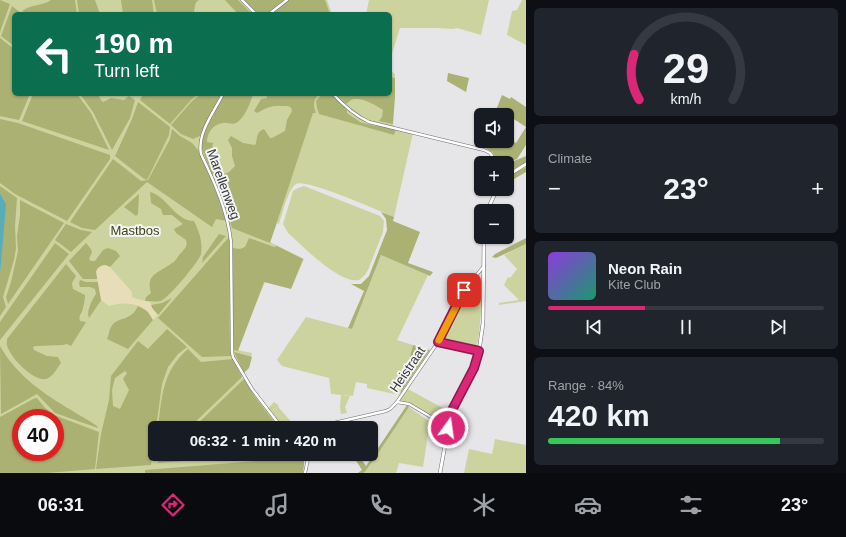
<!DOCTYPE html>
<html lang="en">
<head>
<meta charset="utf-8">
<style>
	:root { --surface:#171b24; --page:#20242c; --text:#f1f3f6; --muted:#9ea1a6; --line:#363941; --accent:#db2777 }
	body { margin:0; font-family:Helvetica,sans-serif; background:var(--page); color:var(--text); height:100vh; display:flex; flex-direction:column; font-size:15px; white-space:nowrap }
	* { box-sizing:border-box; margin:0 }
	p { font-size:13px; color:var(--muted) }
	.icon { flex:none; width:22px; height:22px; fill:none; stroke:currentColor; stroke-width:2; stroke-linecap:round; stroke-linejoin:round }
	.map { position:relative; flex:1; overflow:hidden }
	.sheet { display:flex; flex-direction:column; gap:8px; padding:8px; background:#0d0f14; width:320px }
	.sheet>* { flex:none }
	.hud { position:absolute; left:12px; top:12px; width:380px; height:84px; border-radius:6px; box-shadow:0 1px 3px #0004; background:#0b6e4f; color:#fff; overflow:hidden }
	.buttons { position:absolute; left:474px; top:108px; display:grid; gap:8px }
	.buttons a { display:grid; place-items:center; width:40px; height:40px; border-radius:6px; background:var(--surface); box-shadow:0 1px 3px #0004; font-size:20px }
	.speed { position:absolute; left:12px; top:409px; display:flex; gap:8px; font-size:20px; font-weight:700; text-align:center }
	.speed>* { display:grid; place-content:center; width:52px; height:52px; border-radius:50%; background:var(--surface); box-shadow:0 1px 3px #0004; line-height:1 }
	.speed .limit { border:6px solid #d22; background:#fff; color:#111 }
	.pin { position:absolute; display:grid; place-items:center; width:34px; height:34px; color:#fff; margin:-17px; border-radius:8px; box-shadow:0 2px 6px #0006 }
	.me { position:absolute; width:44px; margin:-22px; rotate:14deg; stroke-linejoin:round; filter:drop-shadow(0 0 3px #0008) }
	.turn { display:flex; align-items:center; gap:14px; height:84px; padding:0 16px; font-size:18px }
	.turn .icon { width:52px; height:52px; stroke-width:2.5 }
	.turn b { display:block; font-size:28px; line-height:34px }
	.big { font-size:30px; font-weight:700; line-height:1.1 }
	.sheet .widget { flex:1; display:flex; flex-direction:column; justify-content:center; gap:6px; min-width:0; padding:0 14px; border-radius:6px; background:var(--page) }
	.sheet .dial { align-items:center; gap:0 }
	.dial svg { height:104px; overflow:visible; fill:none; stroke:var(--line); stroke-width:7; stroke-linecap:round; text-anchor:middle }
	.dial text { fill:var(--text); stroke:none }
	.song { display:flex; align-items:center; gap:12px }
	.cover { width:48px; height:48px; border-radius:6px; background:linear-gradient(135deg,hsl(270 70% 55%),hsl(160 70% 35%)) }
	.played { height:4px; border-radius:2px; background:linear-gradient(90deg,var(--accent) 35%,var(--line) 35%) }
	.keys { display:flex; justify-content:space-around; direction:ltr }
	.heat { display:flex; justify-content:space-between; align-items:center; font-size:22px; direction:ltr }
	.charge { height:6px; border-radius:3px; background:linear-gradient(90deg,#34c759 84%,var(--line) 0) }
	.trip { position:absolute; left:148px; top:421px; width:230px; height:40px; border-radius:6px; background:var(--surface); box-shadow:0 1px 3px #0004; font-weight:700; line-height:40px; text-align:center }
	.dock { display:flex; height:64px; justify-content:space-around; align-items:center; background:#090b0e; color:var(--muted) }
	.dock .icon { width:28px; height:28px }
	.dock .active { color:var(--accent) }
	.dock b { font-size:18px; color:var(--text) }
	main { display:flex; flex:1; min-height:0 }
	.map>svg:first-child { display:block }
	.green { fill:#cdd39e; fill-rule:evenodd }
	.forest { fill:#aab173; fill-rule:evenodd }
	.sand { fill:#e7ddb8 }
	.water { fill:#5aadb8 }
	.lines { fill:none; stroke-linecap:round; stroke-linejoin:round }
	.minor-casing { stroke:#6c6c6d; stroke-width:3.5 }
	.tertiary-casing { stroke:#6c6c6d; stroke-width:4 }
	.minor { stroke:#fff; stroke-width:2.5 }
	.tertiary { stroke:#fff; stroke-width:3 }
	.route-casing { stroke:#8e194d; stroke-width:10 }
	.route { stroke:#db2777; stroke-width:7 }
	.slow { stroke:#f59e0b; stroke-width:7 }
	.labels { text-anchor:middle; stroke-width:4; stroke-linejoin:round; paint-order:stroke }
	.street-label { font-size:13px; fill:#363637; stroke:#f3f4f5 }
	.park-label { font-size:13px; fill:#3f4314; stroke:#f3f4f5 }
</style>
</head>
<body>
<main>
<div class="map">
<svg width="526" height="473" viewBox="0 0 526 473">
	<rect width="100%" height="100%" fill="#e6e6e8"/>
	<g class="green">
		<path d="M0,0H327L332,14H14V94H390V70L395,74L392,123L397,129L413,133L394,217C380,211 305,178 296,184C288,189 282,215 279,224L277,223L270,242L304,259L292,287L265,282L237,350L252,353L249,367L241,376L281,428H155V454H299L304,463L302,473H0ZM21,418H55V452H21Z"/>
		<path d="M369,0H489L481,35L457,28L453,29L437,28H400L390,60V14H366Z"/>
		<path d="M522,0H526V45L507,35L512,11L517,10Z"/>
		<path d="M304,186L380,216L384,221L383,232L368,270L365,275L359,280C339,284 303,246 288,233L283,224L293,191L298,188Z"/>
		<path d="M526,244V301L499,305V303L519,300L504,285L508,277L510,278L517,269L504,255Z"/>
		<path d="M381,255L428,275L397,340L413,345L399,395L367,388V384L356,382L353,396L331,394L329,378L282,366L277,360L306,317L352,329Z"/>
		<path d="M465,293L475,295L474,299L482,301L479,334L476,349L440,340Z"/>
		<path d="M408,389L450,412L447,425L406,402L398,401Z"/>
		<path d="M341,395L350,396L345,407L347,413L341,414L340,407Z"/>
		<path d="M274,402L278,405L279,408L297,428H283L268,408Z"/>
		<path d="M409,407L430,422L423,467L399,463L396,473H364L375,458Z"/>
		<path d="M495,439L526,445V473H464L469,449L492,454Z"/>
	</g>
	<g class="forest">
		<path d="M0,0L10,4L0,32Z"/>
		<path d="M51,0H75L77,14H28L22,11C31,4 43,6 51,0Z"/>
		<path d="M77,0H95L100,14H79Z"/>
		<path d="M121,0H152L154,14H123Z"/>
		<path d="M154,0H199C193,3 196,9 193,14H157Z"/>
		<path d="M225,0H238L252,14H238Z"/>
		<path d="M243,0H284L266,14H258Z"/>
		<path d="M288,0H325L330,14H271Z"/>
		<path d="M12,6L22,14H14V46L1,36Z"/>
		<path d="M0,38L14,49V94H30L19,120L0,116Z"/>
		<path d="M448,73L469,78L466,92L447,81Z"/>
		<path d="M390,77L395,78V97L393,124L379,121L382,117L383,110C376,105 363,98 355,99C351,99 349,102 346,104L336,94H390Z"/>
		<path d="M33,94H77L91,113L109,150L22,121Z"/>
		<path d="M80,94H98L101,100L103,102L111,98L124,100L129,96L135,100L130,118L112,150L93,112Z"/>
		<path d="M143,94H198L191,100L170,124L140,100Z"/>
		<path d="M201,94H221L200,136L193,139L181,134L171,125L192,101Z"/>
		<path d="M223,94H253C251,102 244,119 236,123C231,125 228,122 223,123C213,124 207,133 207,142L213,143C211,151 217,159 216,168L221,169L224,174L229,172L235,166L232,156V148L228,140L231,136L243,143L255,145L256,143C257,137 257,131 264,129L270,138H272L285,131L287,120L292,111C291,105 288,106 282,106C272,105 266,108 257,113L254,111L261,99L267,98V94H319C313,100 313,106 316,113H313L270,243L232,228L229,218L202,149V138Z"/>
		<path d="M322,94H331L347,110V113L360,122L375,126L378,125L396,129L394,135L319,114L317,108L316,101Z"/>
		<path d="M502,95L510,99L511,97L526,107V145L517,159L506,163H499L492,152L484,147L485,141H507V138L516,143L526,127L503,112L501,115H494Z"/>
		<path d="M138,102L170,127L169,135L147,180L143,178L115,156L132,119Z"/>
		<path d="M0,119L18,123L110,155V159L67,221L15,194L0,183Z"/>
		<path d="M172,129L180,136L192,143L198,150L206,166L227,221L216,219L212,227L147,182L95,230L82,228L70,222L113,159L141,181L148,180L170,139Z"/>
		<path d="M526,156V162L507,173V164Z"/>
		<path d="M526,167V172L507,183V178L509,176Z"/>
		<path d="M0,186L17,198L15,226L16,248L14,260L3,297L6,307L0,316V275L5,202L0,193Z"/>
		<path d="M150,192C167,196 175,221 194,221C199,231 203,242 201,254C199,262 168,298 161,301C156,302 150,301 145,301L146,297L151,293C145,273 160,273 172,263C176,261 177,257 180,254C184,249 188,247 186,240L176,233L174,229L183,224L172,215H163L161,209L151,203Z"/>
		<path d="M139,194L138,214L136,216L124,207Z"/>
		<path d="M20,200L64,223L8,304L6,297L11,282L18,251L17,236L20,215Z"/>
		<path d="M381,212L394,217L393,221L420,232L408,263L433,272L430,276L381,255L352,329L348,328L364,291L351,284H361L369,276L387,230L386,219Z"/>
		<path d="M66,224L81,230L92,232L71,252L55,240Z"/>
		<path d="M219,234L226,236L202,263L203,257Z"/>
		<path d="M229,237L230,350L232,356L202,357L158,318Z"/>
		<path d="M249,238L274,247L277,246L303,259L291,289L264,282L238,351L234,350L232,248L240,249L245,247Z"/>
		<path d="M526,238V244L496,258L492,257L495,254Z"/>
		<path d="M55,243L69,254L0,340V322Z"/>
		<path d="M86,243L91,249L92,252L89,259L91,261H95L103,250L108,248L116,251L120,256L110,267C104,264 102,266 97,269V279H83L69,261Z"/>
		<path d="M66,264L76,276L72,283L73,289L85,295C85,299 84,304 83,308C82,314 78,315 80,321L86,322L71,346L67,344L63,345L36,346L33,347L34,350L47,356L58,357L61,363C57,368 53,377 46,379C33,381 12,359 8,348C6,345 7,342 7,339Z"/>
		<path d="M80,280L86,282H98L102,299L89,318C86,311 92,300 96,294L95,289L90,287H80L79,283Z"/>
		<path d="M172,298L158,315L152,308L151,305L162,303Z"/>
		<path d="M138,306L147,311L153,320L128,349L107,339C109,335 109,330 111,327C117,316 131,322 138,306Z"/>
		<path d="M167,329L187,347L178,354L168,367L162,384L151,465L96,469L101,434L109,400L111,376L138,341L148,349ZM125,371L127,373L123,379L129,390L120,409L113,406L112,390L115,378Z"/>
		<path d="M413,345L430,350L400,394Z"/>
		<path d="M0,346C16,375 44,394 71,410C80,416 89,420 97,426L98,428L55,413L37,394L1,414Z"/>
		<path d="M188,349L201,362L233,359L242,377L189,428H158C162,396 162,372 188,349Z"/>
		<path d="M234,352L252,357L249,368L244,373Z"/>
		<path d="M244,379L255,397L279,428H193Z"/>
		<path d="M35,398H37L45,408L54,415L99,432L95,469L47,473H0V417ZM21,418H55V452H21Z"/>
		<path d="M407,405L409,407L375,458L364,473H358L362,470L355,459L357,458L355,454H358L366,466Z"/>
		<path d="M166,454H274L157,463Z"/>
		<path d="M304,457V465L303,473H145V470Z"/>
	</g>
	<path class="sand" d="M105,265L110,267L132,292V297L137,299L150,302L152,308L158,315L153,320C147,303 124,301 109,306L101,300L96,272C97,268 101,265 105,265Z"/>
	<path class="water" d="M0,193L5,202L6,205L0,275Z"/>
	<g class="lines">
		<g class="minor-casing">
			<g id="minor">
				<path d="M242,0L256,14"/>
				<path d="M269,14L287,0"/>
				<path d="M223,94C214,112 197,133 201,154C214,181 228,212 231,242L232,352L233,357L252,389L282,428"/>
				<path d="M333,94C344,106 354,115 369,122L484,150L490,153L497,163"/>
				<path d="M438,342L479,351"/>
				<path d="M397,402L409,404L448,427"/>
				<path d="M312,428L386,411L390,409L397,402L438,342L464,290L484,266"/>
				<path d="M305,473L308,459L305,454"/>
			</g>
		</g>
		<g class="tertiary-casing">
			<g id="tertiary">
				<path d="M507,176L526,164"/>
				<path d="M487,211L497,189"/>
				<path d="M440,473L451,412L474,368L479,351L483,323L484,237"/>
			</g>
		</g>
		<use href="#minor" class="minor"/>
		<use href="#tertiary" class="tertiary"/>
	</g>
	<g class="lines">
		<g class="route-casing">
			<path id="route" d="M448,428L451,412L474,368L479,351L438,342L464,290"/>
		</g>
		<use href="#route" class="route"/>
		<path class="slow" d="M439,340L456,307"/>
	</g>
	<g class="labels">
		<g class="street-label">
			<text transform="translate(224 184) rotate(70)" y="5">Marellenweg</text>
			<text transform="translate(407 369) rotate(-56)" y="5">Heistraat</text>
		</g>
		<g class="park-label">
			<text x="135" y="235">Mastbos</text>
		</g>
	</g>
</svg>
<div class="buttons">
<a><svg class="icon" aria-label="sound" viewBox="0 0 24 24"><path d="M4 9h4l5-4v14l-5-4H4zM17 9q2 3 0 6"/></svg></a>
<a>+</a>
<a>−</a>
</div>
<div class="speed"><div class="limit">40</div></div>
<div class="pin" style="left:464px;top:290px;background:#d93025"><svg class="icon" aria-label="arrive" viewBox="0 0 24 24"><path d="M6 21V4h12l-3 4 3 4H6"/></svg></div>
<svg class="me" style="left:448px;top:428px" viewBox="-20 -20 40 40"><circle r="17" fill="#db2777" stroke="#fff" stroke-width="3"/><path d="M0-11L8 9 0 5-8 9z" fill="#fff"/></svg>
<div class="trip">06:32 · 1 min · 420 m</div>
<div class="hud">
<div class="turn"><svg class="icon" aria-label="left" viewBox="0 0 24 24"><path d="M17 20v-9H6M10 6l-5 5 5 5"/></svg><div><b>190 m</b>Turn left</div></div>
</div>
</div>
<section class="sheet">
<div class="widget dial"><svg viewBox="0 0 100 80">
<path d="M14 69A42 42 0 1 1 86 69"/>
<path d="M14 69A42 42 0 0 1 10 34" stroke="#db2777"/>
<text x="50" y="56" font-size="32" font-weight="700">29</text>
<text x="50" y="72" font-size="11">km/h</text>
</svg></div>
<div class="widget"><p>Climate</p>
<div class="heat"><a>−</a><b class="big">23°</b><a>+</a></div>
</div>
<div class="widget">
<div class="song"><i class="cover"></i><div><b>Neon Rain</b><p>Kite Club</p></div></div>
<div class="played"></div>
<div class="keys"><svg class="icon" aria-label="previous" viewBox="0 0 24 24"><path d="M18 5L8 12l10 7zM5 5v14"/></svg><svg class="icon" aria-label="pause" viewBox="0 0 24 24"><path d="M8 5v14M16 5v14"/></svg><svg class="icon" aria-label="next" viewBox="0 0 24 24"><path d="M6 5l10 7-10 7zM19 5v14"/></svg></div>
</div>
<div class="widget"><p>Range · 84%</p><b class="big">420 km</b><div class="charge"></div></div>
</section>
</main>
<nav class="dock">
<b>06:31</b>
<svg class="icon active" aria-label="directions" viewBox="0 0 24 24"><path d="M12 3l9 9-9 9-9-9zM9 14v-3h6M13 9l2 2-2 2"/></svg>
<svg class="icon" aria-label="music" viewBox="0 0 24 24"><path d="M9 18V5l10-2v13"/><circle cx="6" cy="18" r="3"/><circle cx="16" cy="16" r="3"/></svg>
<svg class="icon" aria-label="phone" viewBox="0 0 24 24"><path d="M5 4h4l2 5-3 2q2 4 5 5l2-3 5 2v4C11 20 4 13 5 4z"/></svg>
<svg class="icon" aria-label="climate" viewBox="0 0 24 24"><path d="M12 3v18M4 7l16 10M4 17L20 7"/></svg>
<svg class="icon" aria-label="car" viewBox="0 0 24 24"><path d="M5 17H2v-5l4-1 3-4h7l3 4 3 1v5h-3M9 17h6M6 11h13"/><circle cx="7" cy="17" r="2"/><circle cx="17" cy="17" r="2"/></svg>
<svg class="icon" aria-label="filters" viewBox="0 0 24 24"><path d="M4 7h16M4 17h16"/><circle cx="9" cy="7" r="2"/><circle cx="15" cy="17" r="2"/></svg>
<b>23°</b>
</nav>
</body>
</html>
